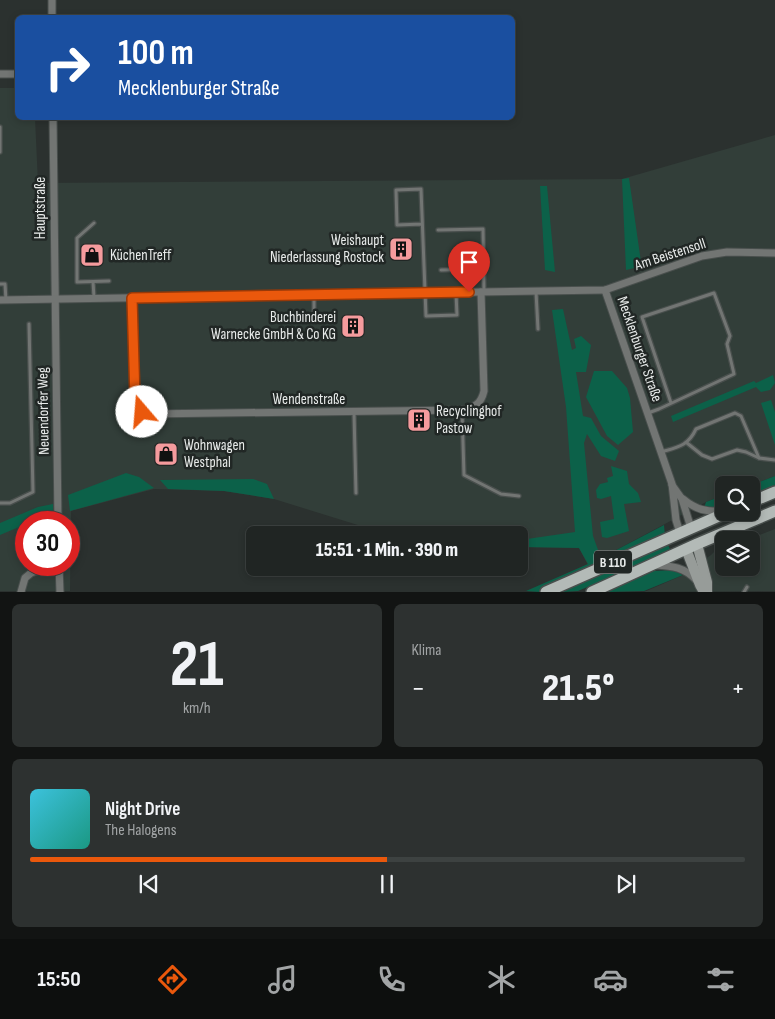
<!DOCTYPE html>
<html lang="de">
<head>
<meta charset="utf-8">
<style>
	:root { --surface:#202523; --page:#2d3130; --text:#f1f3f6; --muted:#a2a5a6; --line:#3d4241; --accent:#ea580c }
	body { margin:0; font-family:"Sofia Sans Condensed",sans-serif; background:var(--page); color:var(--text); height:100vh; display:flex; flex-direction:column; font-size:19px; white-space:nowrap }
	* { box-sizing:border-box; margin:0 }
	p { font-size:16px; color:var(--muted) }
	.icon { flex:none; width:28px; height:28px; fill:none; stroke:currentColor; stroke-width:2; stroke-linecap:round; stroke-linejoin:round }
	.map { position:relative; height:592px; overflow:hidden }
	.sheet { display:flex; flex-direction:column; gap:12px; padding:12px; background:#121413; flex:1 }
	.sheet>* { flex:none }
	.guide { position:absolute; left:15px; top:15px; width:500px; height:105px; border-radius:8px; box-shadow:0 2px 8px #0003,0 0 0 1px var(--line); background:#1a4fa0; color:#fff; overflow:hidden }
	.controls { position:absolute; left:715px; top:476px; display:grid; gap:10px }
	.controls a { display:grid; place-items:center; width:45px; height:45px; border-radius:8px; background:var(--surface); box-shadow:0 2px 8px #0003,0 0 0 1px var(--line); font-size:25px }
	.speed { position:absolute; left:15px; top:511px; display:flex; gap:10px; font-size:25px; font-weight:700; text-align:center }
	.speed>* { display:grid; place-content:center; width:65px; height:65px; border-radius:50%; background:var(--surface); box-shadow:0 2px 8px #0003,0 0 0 1px var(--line); line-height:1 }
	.speed .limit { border:8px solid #d22; background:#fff; color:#111 }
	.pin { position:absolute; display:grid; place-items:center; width:42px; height:42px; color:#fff; margin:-51px -21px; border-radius:50% 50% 50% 0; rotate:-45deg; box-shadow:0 0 5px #0007 }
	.pin .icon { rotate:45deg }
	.me { position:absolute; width:55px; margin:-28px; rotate:342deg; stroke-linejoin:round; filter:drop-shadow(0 0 4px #0008) }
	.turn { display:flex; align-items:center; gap:18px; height:105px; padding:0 20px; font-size:22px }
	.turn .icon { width:65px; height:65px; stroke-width:2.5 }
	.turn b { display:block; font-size:35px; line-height:42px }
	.big { font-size:38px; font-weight:800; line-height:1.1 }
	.sheet .card { flex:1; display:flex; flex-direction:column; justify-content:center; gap:8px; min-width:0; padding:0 18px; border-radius:8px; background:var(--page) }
	.sheet .dial { align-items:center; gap:0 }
	.dial b { font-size:65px; line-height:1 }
	.song { display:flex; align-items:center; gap:15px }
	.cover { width:60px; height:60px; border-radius:8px; background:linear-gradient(135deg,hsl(190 70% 55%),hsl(170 70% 35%)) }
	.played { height:5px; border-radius:2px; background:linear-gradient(90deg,var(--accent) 50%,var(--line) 50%) }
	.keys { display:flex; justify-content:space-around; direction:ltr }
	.heat { display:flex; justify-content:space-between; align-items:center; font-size:28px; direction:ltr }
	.sheet .tiles { flex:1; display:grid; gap:12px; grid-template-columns:1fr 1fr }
	.card:last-child { grid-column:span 2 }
	.trip { position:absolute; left:246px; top:526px; width:282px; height:50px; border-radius:8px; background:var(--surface); box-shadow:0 2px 8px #0003,0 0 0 1px var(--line); font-weight:800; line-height:50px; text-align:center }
	.menu { display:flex; height:80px; justify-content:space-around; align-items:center; background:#0d0f0e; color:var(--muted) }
	.menu .icon { width:35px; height:35px }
	.menu .active { color:var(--accent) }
	.menu b { font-size:22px; color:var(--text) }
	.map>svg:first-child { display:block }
	.built { fill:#323e39; fill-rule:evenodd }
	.green { fill:#0c6149 }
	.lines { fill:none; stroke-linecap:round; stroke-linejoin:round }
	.lane-casing { stroke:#494f4d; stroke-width:5.5 }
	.street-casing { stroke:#494f4d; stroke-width:9 }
	.secondary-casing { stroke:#494f4d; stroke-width:12 }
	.primary-casing { stroke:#494f4d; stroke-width:14 }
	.lane { stroke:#727573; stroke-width:3 }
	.street { stroke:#727573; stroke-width:7 }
	.secondary { stroke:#979c99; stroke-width:10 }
	.primary { stroke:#b3bab7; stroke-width:11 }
	.route-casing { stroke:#983908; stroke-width:12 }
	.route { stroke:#ea580c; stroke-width:9 }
	.labels { text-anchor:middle; stroke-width:5; stroke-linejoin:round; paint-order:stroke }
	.shield { fill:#212725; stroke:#acb0af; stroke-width:1 }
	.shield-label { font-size:14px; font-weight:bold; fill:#e8ebea }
	.street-label { font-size:15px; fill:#e8ebea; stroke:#212725 }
	.poi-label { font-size:15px; fill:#e8ebea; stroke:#212725; text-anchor:start }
</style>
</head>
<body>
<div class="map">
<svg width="775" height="592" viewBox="0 0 775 592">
	<rect width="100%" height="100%" fill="#2b312f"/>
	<g class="built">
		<path d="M0,88H17L18,118H35L38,183L622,179L775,135V476L751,485H724V495L706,502L588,565L579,548L520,547V535H390L274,499L224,491L154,489L71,511L70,591H0ZM26,522H69V565H26Z"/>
		<path d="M775,529V591L644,592L681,576L711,555L718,548L724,546V568H751V540H746Z"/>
	</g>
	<g class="green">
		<path d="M629,178L641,262L647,261V265L626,270L622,179Z"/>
		<path d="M540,186H547L555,272L545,270Z"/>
		<path d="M563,309L572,350L576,348L574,339L581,336L591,345L586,372H576L583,416L591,418L601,436L619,451L615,461L601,456L587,434L584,443L593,536L601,558L664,525L665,536L540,592L526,591L588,564L579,548L520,547V540L575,532L566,407L552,310Z"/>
		<path d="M594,371H612L627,388L630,398L633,432L618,445L607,436L586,397Z"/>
		<path d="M773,375L775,383L770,390L761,392L756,387L673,422L671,416L754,381L756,383Z"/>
		<path d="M771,400L775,412V445L761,403Z"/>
		<path d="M611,466L627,471L629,484L638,493L641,502L624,504L629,531L607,538L602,537L600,522L614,519L611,496L601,499L597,498L596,490L600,484L608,482L607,478L613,476Z"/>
		<path d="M126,473L139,477L154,488L70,511L68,495Z"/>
		<path d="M775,476V485L751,496V485Z"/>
		<path d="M253,479L267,484L274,499L224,491L168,489L160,480Z"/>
		<path d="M724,495V507L716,509L704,508L706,502Z"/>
		<path d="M53,504V522H38L36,520L26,522V524L0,535V523L38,507Z"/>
		<path d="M412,528L454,535H410Z"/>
		<path d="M668,545L671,551L578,591L562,592Z"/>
		<path d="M673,570L683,575L644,591L607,592L654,571Z"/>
	</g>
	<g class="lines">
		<g class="lane-casing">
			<g id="lane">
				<path d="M0,127V152"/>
				<path d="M94,223L77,238V282L109,281"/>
				<path d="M422,224L397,225L396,190L421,189L426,316L457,315L456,293"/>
				<path d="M438,230L483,229L484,291"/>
				<path d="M441,270L484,269"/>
				<path d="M93,282L94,297"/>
				<path d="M0,284H5L6,300"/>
				<path d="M536,292L538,329"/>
				<path d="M314,295V319"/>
				<path d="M462,410L464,475L501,494L519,496"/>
				<path d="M354,413L356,493"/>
				<path d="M648,413L659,409L734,374L727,344L730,336L714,293L642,317L671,403"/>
				<path d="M687,443L702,455L712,459L737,450L746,452L759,458L775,460"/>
				<path d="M661,452C678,447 688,446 696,429L735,413L741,416L759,458"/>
				<path d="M0,503H10L33,492L29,324"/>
				<path d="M744,592L747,587"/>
			</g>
		</g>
		<g class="street-casing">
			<g id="street">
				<path d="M52,0V18"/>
				<path d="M0,74H18"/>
				<path d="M53,118L58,522"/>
				<path d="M605,290L672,484L676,520L680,533"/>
				<path d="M133,297L135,399L142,412L148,414L462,410C475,407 481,404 484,391L481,292"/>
				<path d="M0,300L605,290L702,256L727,252L775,253"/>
				<path d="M672,485L682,499L691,528"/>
				<path d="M683,499C696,510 707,512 723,511"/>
				<path d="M59,565L60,592"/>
				<path d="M655,565C672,566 685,567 697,581"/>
				<path d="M21,592L25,578L31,573L52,565"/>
			</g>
		</g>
		<g class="secondary-casing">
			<g id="secondary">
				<path d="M697,544L707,582V592"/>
				<path d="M686,549L700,585L704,592"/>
			</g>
		</g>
		<g class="primary-casing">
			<g id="primary">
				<path d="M751,502L775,492"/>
				<path d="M546,592L728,512"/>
				<path d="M592,592L697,544L775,511"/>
			</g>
		</g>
		<use href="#lane" class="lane"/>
		<use href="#street" class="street"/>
		<use href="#secondary" class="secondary"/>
		<use href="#primary" class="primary"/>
	</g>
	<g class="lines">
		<g class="route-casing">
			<path id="route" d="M142,412L135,399L132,298L469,292"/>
		</g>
		<use href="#route" class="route"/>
	</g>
	<defs>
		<g id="building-square" transform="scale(1.25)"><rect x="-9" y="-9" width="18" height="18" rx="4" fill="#f59b9d" stroke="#212725"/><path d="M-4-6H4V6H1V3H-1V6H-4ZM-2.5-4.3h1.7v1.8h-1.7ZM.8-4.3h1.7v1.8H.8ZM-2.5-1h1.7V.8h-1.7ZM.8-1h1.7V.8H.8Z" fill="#111"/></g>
		<g id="shop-square" transform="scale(1.25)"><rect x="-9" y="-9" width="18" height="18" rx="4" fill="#f59b9d" stroke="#212725"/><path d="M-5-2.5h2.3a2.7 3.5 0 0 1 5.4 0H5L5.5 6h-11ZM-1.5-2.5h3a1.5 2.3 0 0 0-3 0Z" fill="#111"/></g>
	</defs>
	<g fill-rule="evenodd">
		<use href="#building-square" x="401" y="249"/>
		<use href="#shop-square" x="92" y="255"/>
		<use href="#building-square" x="353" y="326"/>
		<use href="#building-square" x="419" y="420"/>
		<use href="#shop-square" x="166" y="454"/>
	</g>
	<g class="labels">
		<rect class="shield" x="594" y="550.5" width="38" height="23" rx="4"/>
		<g class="shield-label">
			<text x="613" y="567">B 110</text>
		</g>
		<g class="street-label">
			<text transform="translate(40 208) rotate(-90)" y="5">Hauptstraße</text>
			<text transform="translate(670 254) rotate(-18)" y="5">Am Beistensoll</text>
			<text transform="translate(640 349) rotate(71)" y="5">Mecklenburger Straße</text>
			<text x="309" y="404">Wendenstraße</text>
			<text transform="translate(43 411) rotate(-91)" y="5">Neuendorfer Weg</text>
		</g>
		<g class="poi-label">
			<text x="384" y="245" text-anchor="end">Weishaupt<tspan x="384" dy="17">Niederlassung Rostock</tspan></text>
			<text x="110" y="260">KüchenTreff</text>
			<text x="336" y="322" text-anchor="end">Buchbinderei<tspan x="336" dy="17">Warnecke GmbH &amp; Co KG</tspan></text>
			<text x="436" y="416">Recyclinghof<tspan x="436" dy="17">Pastow</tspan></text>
			<text x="184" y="450">Wohnwagen<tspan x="184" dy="17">Westphal</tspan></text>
		</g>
	</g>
</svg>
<div class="controls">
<a><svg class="icon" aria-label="search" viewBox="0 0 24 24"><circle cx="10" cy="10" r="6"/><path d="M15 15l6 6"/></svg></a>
<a><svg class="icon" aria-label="layers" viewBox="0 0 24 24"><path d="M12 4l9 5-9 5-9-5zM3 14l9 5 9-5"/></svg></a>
</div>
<div class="speed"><div class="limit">30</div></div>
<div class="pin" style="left:469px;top:292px;background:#d93025"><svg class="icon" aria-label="arrive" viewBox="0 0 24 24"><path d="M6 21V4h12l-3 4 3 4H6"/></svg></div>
<svg class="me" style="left:142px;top:412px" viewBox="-20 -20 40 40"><circle r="19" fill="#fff"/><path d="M0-13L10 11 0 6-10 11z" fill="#ea580c"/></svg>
<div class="trip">15:51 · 1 Min. · 390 m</div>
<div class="guide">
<div class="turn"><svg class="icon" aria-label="right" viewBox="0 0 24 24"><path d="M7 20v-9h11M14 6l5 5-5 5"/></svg><div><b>100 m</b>Mecklenburger Straße</div></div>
</div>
</div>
<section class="sheet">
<div class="tiles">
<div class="card dial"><b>21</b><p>km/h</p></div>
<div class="card"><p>Klima</p>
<div class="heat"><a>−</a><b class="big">21.5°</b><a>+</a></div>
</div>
<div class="card">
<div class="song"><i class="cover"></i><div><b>Night Drive</b><p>The Halogens</p></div></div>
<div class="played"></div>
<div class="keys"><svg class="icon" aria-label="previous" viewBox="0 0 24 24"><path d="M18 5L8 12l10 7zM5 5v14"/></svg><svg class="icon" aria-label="pause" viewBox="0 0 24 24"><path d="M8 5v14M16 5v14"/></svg><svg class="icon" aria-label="next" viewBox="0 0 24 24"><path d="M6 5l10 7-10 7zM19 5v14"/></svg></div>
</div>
</div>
</section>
<nav class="menu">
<b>15:50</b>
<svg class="icon active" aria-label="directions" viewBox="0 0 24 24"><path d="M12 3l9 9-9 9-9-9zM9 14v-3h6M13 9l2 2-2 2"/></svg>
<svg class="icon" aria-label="music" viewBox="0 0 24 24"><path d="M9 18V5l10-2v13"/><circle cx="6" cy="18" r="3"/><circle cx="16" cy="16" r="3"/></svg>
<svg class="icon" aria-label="phone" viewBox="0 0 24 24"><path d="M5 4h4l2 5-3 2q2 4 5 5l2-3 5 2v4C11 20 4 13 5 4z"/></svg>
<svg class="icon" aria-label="climate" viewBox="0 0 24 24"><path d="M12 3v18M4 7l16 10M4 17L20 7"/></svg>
<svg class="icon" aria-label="car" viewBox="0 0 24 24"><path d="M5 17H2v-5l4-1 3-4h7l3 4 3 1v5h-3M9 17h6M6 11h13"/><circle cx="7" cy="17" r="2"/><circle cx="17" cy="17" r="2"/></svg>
<svg class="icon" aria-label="filters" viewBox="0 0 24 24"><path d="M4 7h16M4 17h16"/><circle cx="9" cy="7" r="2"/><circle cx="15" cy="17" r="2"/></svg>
</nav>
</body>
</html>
